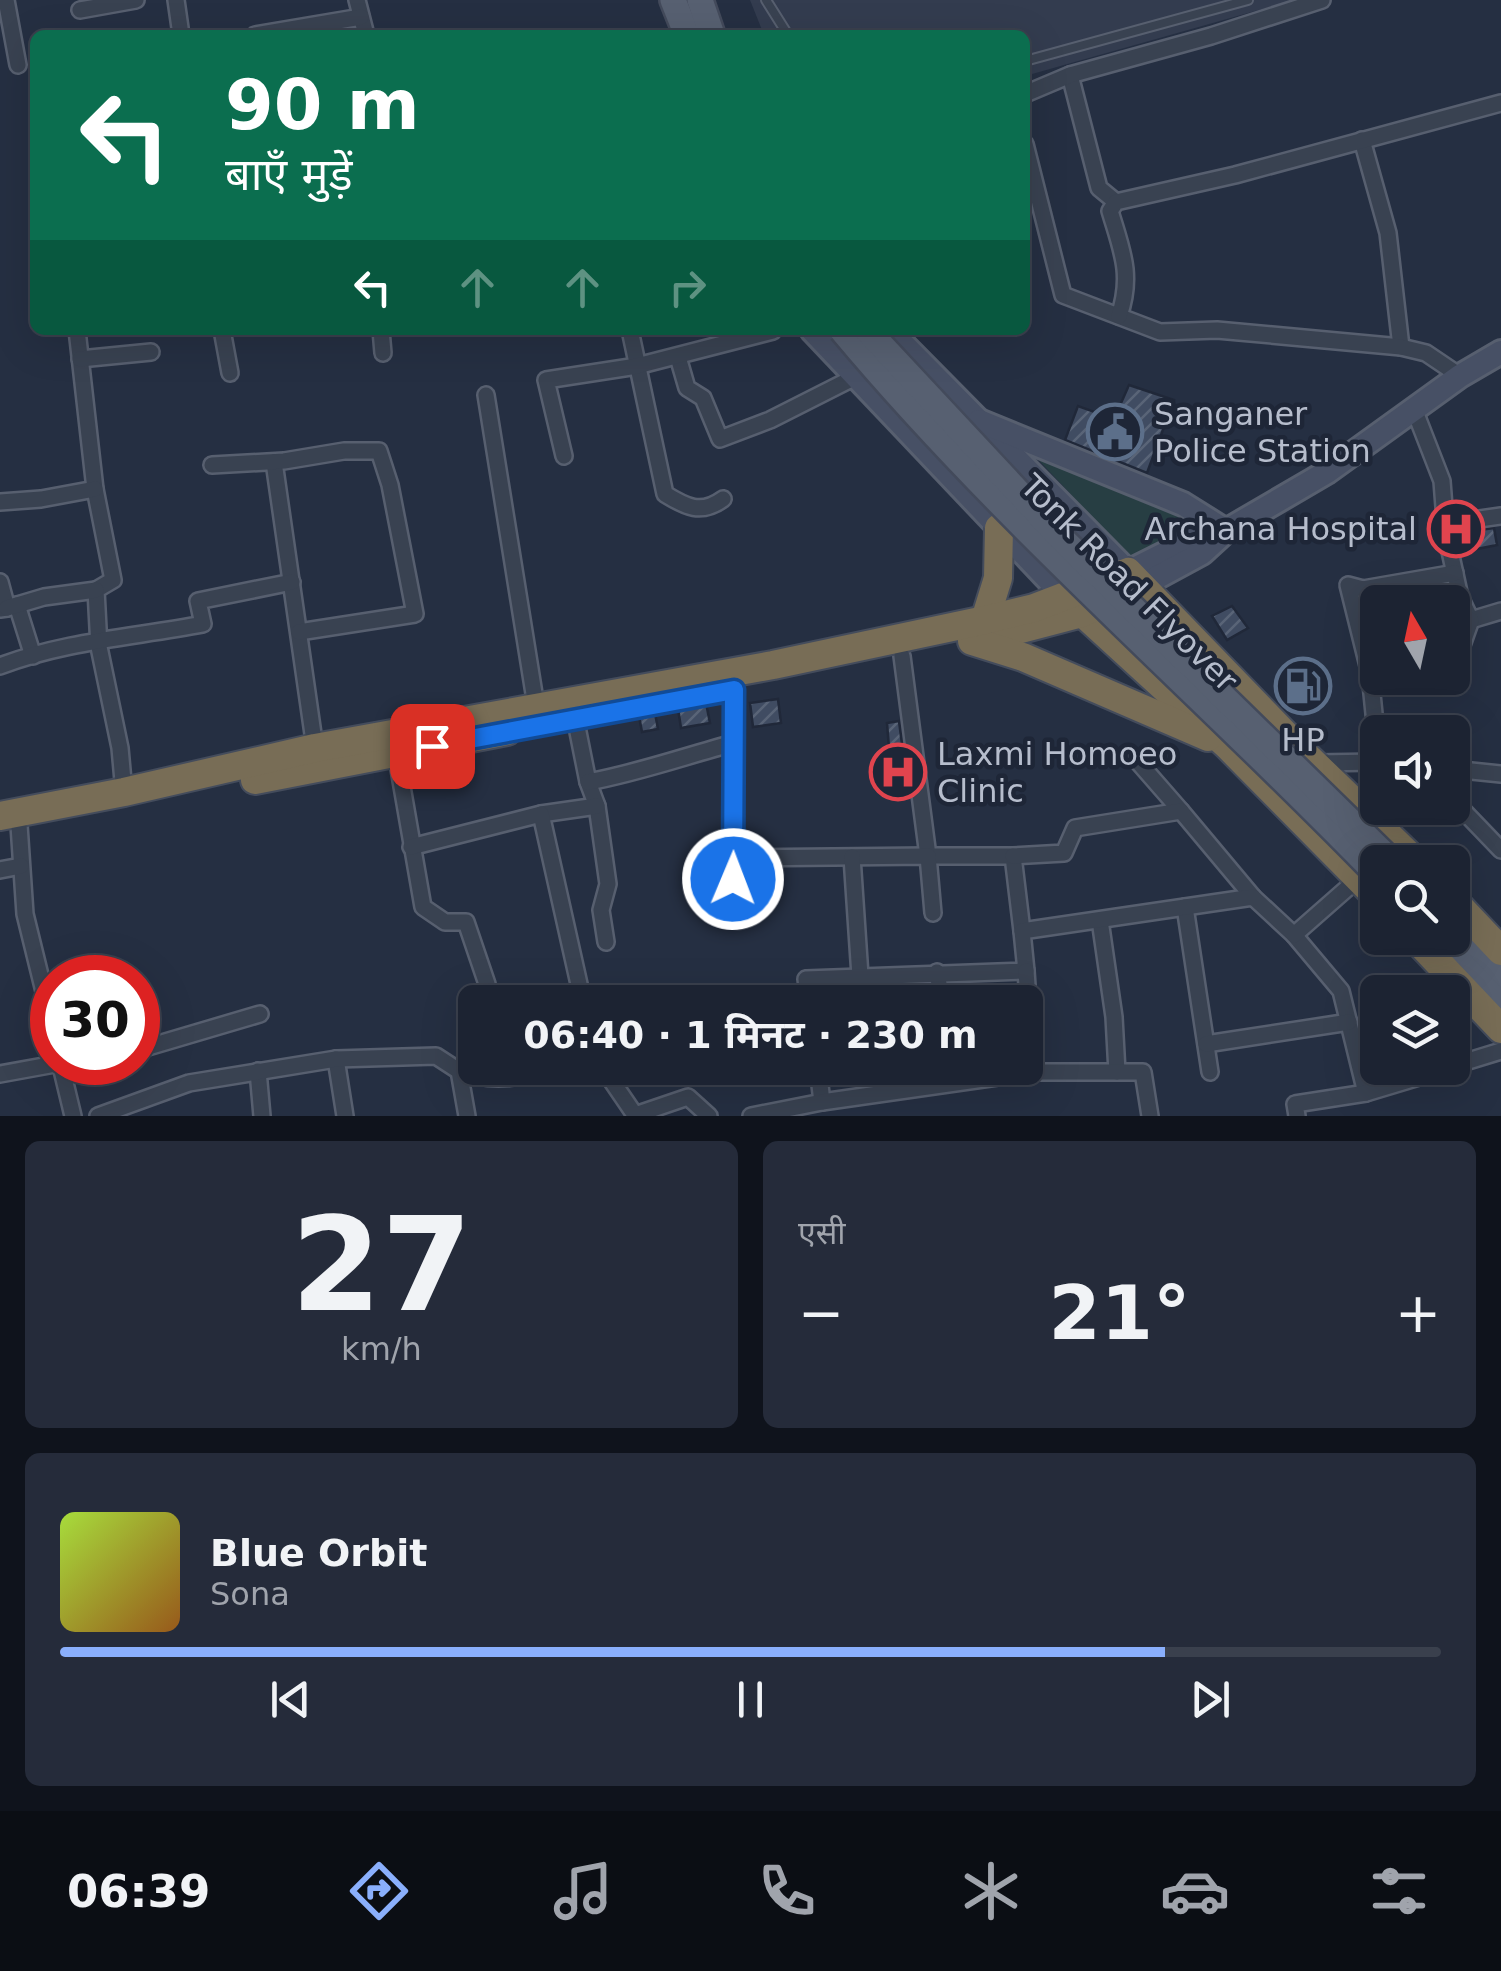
<!DOCTYPE html>
<html lang="hi">
<head>
<meta charset="utf-8">
<style>
	:root { --surface:#1c2332; --page:#252b3a; --text:#f1f3f6; --muted:#a0a4ac; --line:#3a404d; --accent:#8aaffc }
	body { margin:0; font-family:"DejaVu Sans","Noto Sans Devanagari",sans-serif; background:var(--page); color:var(--text); height:100vh; display:flex; flex-direction:column; font-size:38px; white-space:nowrap }
	* { box-sizing:border-box; margin:0 }
	p { font-size:32px; color:var(--muted) }
	.icon { flex:none; width:55px; height:55px; fill:none; stroke:currentColor; stroke-width:2; stroke-linecap:round; stroke-linejoin:round }
	.map { position:relative; height:1116px; overflow:hidden }
	.panel { display:flex; flex-direction:column; gap:25px; padding:25px; background:#0f131c; flex:1 }
	.panel>* { flex:none }
	.guide { position:absolute; left:30px; top:30px; width:1000px; height:305px; border-radius:15px; box-shadow:0 10px 40px #0002,0 0 0 2px var(--line); background:#0b6e4f; color:#fff; overflow:hidden }
	.needle { width:65px; rotate:351deg }
	.buttons { position:absolute; left:1360px; top:585px; display:grid; gap:20px }
	.buttons a { display:grid; place-items:center; width:110px; height:110px; border-radius:15px; background:var(--surface); box-shadow:0 10px 40px #0002,0 0 0 2px var(--line); font-size:50px }
	.speed { position:absolute; left:30px; top:955px; display:flex; gap:20px; font-size:50px; font-weight:700; text-align:center }
	.speed>* { display:grid; place-content:center; width:130px; height:130px; border-radius:50%; background:var(--surface); box-shadow:0 10px 40px #0002,0 0 0 2px var(--line); line-height:1 }
	.speed .limit { border:15px solid #d22; background:#fff; color:#111 }
	.pin { position:absolute; display:grid; place-items:center; width:85px; height:85px; color:#fff; margin:-42px; border-radius:20px; box-shadow:0 5px 15px #0006 }
	.me { position:absolute; width:110px; margin:-55px; rotate:1deg; stroke-linejoin:round; filter:drop-shadow(0 0 8px #0008) }
	.turn { display:flex; align-items:center; gap:35px; height:210px; padding:0 30px; font-size:45px }
	.turn .icon { width:130px; height:130px; stroke-width:2.5 }
	.turn b { display:block; font-size:70px; line-height:85px }
	.lanes { display:flex; align-items:center; height:95px; padding:0 30px; background:#0003; justify-content:center; gap:50px; direction:ltr }
	.lanes .off { opacity:.35 }
	.big { font-size:75px; font-weight:700; line-height:1.1 }
	.panel .card { flex:1; display:flex; flex-direction:column; justify-content:center; gap:15px; min-width:0; padding:0 35px; border-radius:15px; background:var(--page) }
	.panel .dial { align-items:center; gap:0 }
	.dial b { font-size:130px; line-height:1 }
	.song { display:flex; align-items:center; gap:30px }
	.cover { width:120px; height:120px; border-radius:15px; background:linear-gradient(135deg,hsl(80 70% 55%),hsl(30 70% 35%)) }
	.played { height:10px; border-radius:5px; background:linear-gradient(90deg,var(--accent) 80%,var(--line) 80%) }
	.keys { display:flex; justify-content:space-around; direction:ltr }
	.heat { display:flex; justify-content:space-between; align-items:center; font-size:55px; direction:ltr }
	.panel .tiles { flex:1; display:grid; gap:25px; grid-template-columns:1fr 1fr }
	.card:last-child { grid-column:span 2 }
	.trip { position:absolute; left:458px; top:985px; width:585px; height:100px; border-radius:15px; background:var(--surface); box-shadow:0 10px 40px #0002,0 0 0 2px var(--line); font-weight:700; line-height:100px; text-align:center }
	.dock { display:flex; height:160px; justify-content:space-around; align-items:center; background:#0b0e14; color:var(--muted) }
	.dock .icon { width:70px; height:70px }
	.dock .active { color:var(--accent) }
	.dock b { font-size:45px; color:var(--text) }
	.map>svg:first-child { display:block }
	.airport { fill:#333c4f }
	.green { fill:#273e43 }
	.building { fill:url(#building-hatch); stroke:#202839; stroke-width:2.5 }
	.lines { fill:none; stroke-linecap:round; stroke-linejoin:round }
	.lane-casing { stroke:#575f6f; stroke-width:12 }
	.street-casing { stroke:#575f6f; stroke-width:20 }
	.secondary-casing { stroke:#575f6f; stroke-width:28 }
	.primary-casing { stroke:#434a5b; stroke-width:30 }
	.highway-casing { stroke:#444c5c; stroke-width:32 }
	.lane { stroke:#394251; stroke-width:8 }
	.street { stroke:#394251; stroke-width:15 }
	.secondary { stroke:#475065; stroke-width:22 }
	.primary { stroke:#576071; stroke-width:25 }
	.highway { stroke:#786d56; stroke-width:28 }
	.primary-bridge-casing { stroke:#434a5b; stroke-width:30; stroke-linecap:butt }
	.primary-bridge { stroke:#576071; stroke-width:25 }
	.route-casing { stroke:#114b97; stroke-width:25 }
	.route { stroke:#1a73e8; stroke-width:18 }
	.labels { text-anchor:middle; stroke-width:9; stroke-linejoin:round; paint-order:stroke }
	.poi-label { font-size:32px; fill:#b6bdcc; stroke:#1e2637; text-anchor:start }
	.street-label { font-size:32px; fill:#b6bdcc; stroke:#1e2637 }
</style>
</head>
<body>
<div class="map">
<svg width="1501" height="1116" viewBox="0 0 1501 1116">
	<defs>
		<pattern id="building-hatch" width="6" height="6" patternUnits="userSpaceOnUse" patternTransform="scale(2.5)"><rect width="6" height="6" fill="#404c62"/><path d="M-1 1l2-2M0 6l6-6M5 7l2-2" fill="none" stroke="#596477"/></pattern>
	</defs>
	<rect width="100%" height="100%" fill="#252f42"/>
	<path class="airport" d="M750,0H1294L1025,76V35H764Z"/>
	<path class="green" d="M1032,453L1157,503L1188,518L1195,533L1141,561L1131,558Z"/>
	<g class="building">
		<path d="M1129,385L1174,400L1147,473L1065,440L1078,406L1114,419Z"/>
		<path d="M1494,528L1497,545L1462,552L1458,533Z"/>
		<path d="M1232,606L1248,628L1227,640L1212,616Z"/>
		<path d="M705,698L710,723L681,728L677,702Z"/>
		<path d="M778,699L781,723L753,727L750,703Z"/>
		<path d="M654,708L658,729L642,732L638,711Z"/>
		<path d="M899,721L907,783L892,785L887,723Z"/>
	</g>
	<g class="lines">
		<g class="lane-casing">
			<g id="lane">
				<path d="M766,0L788,35"/>
				<path d="M1025,61L1248,0"/>
			</g>
		</g>
		<g class="street-casing">
			<g id="street">
				<path d="M6,0L18,65"/>
				<path d="M176,0L181,35"/>
				<path d="M357,0L366,35"/>
				<path d="M80,10L136,0"/>
				<path d="M255,35L361,17"/>
				<path d="M1070,75L1099,188L1116,202"/>
				<path d="M1025,94L1070,75L1211,36L1322,0"/>
				<path d="M1362,140L1388,233L1401,347"/>
				<path d="M1025,144L1063,295L1160,332L1217,330L1401,347L1426,353L1460,376"/>
				<path d="M1119,316C1133,275 1122,251 1110,211L1116,202L1235,175L1501,103"/>
				<path d="M77,330L95,489L113,580L96,590L99,647L120,748L124,792"/>
				<path d="M222,330L230,373"/>
				<path d="M381,330L383,353"/>
				<path d="M630,330L665,494C686,507 701,515 723,499"/>
				<path d="M678,357L687,388L703,398L720,439L770,420L857,376"/>
				<path d="M80,359L151,352"/>
				<path d="M486,395L536,706"/>
				<path d="M1414,409L1442,481L1446,533L1460,597L1471,620L1501,611"/>
				<path d="M564,456L546,380L637,366L773,331"/>
				<path d="M274,462L315,748"/>
				<path d="M212,465L284,461L344,451H379L390,485L415,614L299,632"/>
				<path d="M0,502L41,499L95,489"/>
				<path d="M1444,524L1501,516"/>
				<path d="M0,582L7,608L0,609"/>
				<path d="M17,605L33,656"/>
				<path d="M7,608L44,597L96,590"/>
				<path d="M1452,653L1460,651L1471,620"/>
				<path d="M902,656L928,856H1013L1022,931"/>
				<path d="M0,666C65,641 135,637 203,624L198,601L292,582"/>
				<path d="M1375,673L1370,674L1378,753"/>
				<path d="M1370,674L1348,585L1363,589L1455,573"/>
				<path d="M734,690V858L928,856L933,913"/>
				<path d="M575,717L588,782L597,806L608,884L601,910L606,942"/>
				<path d="M396,752L423,907L445,922H466L487,984"/>
				<path d="M1133,756L1181,811"/>
				<path d="M1317,763L1378,762"/>
				<path d="M1452,769L1501,774"/>
				<path d="M588,782C638,773 685,756 734,743"/>
				<path d="M1452,799L1501,850"/>
				<path d="M541,814L597,806"/>
				<path d="M19,825L25,914L52,1024"/>
				<path d="M411,847L541,814L583,1002"/>
				<path d="M1013,856L1064,853L1075,828L1181,811L1253,897"/>
				<path d="M852,857L860,976"/>
				<path d="M0,870L21,866"/>
				<path d="M732,900L734,858"/>
				<path d="M1185,907L1210,1072"/>
				<path d="M1100,920L1114,1017L1117,1072"/>
				<path d="M1294,935L1341,991L1366,1093"/>
				<path d="M937,972L942,1002"/>
				<path d="M809,1002L806,979L1026,971L1022,931L1253,897L1294,935L1352,884L1362,882"/>
				<path d="M1206,1044L1349,1022"/>
				<path d="M138,1050L260,1014"/>
				<path d="M336,1059L345,1116"/>
				<path d="M60,1062L73,1116"/>
				<path d="M1452,1066L1501,1051"/>
				<path d="M603,1068L635,1115L688,1097L709,1116"/>
				<path d="M818,1068L822,1102"/>
				<path d="M258,1071L262,1116"/>
				<path d="M459,1071C490,1083 524,1078 555,1068"/>
				<path d="M1033,1072H1143L1150,1116"/>
				<path d="M0,1074L66,1062"/>
				<path d="M98,1116L189,1083L336,1059L436,1056L459,1071L467,1116"/>
				<path d="M751,1116L822,1102L1033,1072L1026,971"/>
				<path d="M1297,1116L1295,1104L1366,1093L1449,1068"/>
			</g>
		</g>
		<g class="secondary-casing">
			<g id="secondary">
				<path d="M812,330L1064,596"/>
				<path d="M889,330L1128,572L1194,539L1226,531"/>
				<path d="M979,421L1183,504L1226,531"/>
				<path d="M1141,586L1202,553L1226,531L1327,472L1460,376L1501,352"/>
			</g>
		</g>
		<g class="primary-casing">
			<g id="primary">
				<path d="M673,0L687,35"/>
				<path d="M700,0L712,35"/>
				<path d="M1452,926L1501,977"/>
				<path d="M1437,938L1501,1006"/>
			</g>
		</g>
		<g class="highway-casing">
			<g id="highway">
				<path d="M1073,604L1228,746L1378,898"/>
				<path d="M985,620L998,578L999,528"/>
				<path d="M1006,633L1082,613L1121,595"/>
				<path d="M972,641L1023,657L1208,737"/>
				<path d="M255,780L507,731"/>
				<path d="M0,816L124,792L315,748L773,665L985,620L1034,608L1128,572L1301,751L1416,862"/>
				<path d="M1452,899L1501,951"/>
				<path d="M1415,938L1501,1029"/>
			</g>
		</g>
		<use href="#lane" class="lane"/>
		<use href="#street" class="street"/>
		<use href="#secondary" class="secondary"/>
		<use href="#primary" class="primary"/>
		<use href="#highway" class="highway"/>
		<g class="primary-bridge-casing">
			<g id="primary-bridge">
				<path d="M842,330C1006,526 1201,692 1378,875"/>
				<path d="M867,330L1061,538L1392,862"/>
			</g>
		</g>
		<use href="#primary-bridge" class="primary-bridge"/>
	</g>
	<g class="lines">
		<g class="route-casing">
			<path id="route" d="M432,746L734,690L733,879"/>
		</g>
		<use href="#route" class="route"/>
	</g>
	<defs>
		<g id="civic-ring" transform="scale(2.875)"><circle r="9.5" fill="#1e2637" stroke="#5c6f8a" stroke-width="1.5"/><path d="M-.6-6.5H3V-4.5H.6V-3L4-1V1h2V6H-6V1h2V-1L-.6-3ZM-1.2 2.5V6h2.4V2.5Z" fill="#5c6f8a"/></g>
		<g id="hospital-ring" transform="scale(2.875)"><circle r="9.5" fill="#1e2637" stroke="#e0444e" stroke-width="1.5"/><path d="M-5-5h3v3.5h4V-5h3V5h-3V1.5h-4V5h-3Z" fill="#e0444e"/></g>
		<g id="fuel-ring" transform="scale(2.875)"><circle r="9.5" fill="#1e2637" stroke="#5c6f8a" stroke-width="1.5"/><path d="M-5.5-6h7V0h2V4h1.3V-2.5L3-4.5l.8-.8L6-3V5H2.5V1h-1V6h-7ZM-4.2-4.7v3.2H.2V-4.7Z" fill="#5c6f8a"/></g>
	</defs>
	<g fill-rule="evenodd">
		<use href="#civic-ring" x="1115" y="432"/>
		<use href="#hospital-ring" x="1456" y="529"/>
		<use href="#fuel-ring" x="1303" y="686"/>
		<use href="#hospital-ring" x="898" y="772"/>
	</g>
	<g class="labels">
		<g class="poi-label">
			<text x="1154" y="425">Sanganer<tspan x="1154" dy="37">Police Station</tspan></text>
			<text x="1417" y="540" text-anchor="end">Archana Hospital</text>
			<text x="1303" y="751" text-anchor="middle">HP</text>
			<text x="937" y="765">Laxmi Homoeo<tspan x="937" dy="37">Clinic</tspan></text>
		</g>
		<g class="street-label">
			<text transform="translate(1129 583) rotate(45)" y="11">Tonk Road Flyover</text>
		</g>
	</g>
</svg>
<div class="buttons">
<a><svg class="needle" viewBox="-14 -14 28 28"><path d="M0-13l5 13h-10z" fill="#e53935"/><path d="M0 13l5-13h-10z" fill="#a0a4ac"/></svg></a>
<a><svg class="icon" aria-label="sound" viewBox="0 0 24 24"><path d="M4 9h4l5-4v14l-5-4H4zM17 9q2 3 0 6"/></svg></a>
<a><svg class="icon" aria-label="search" viewBox="0 0 24 24"><circle cx="10" cy="10" r="6"/><path d="M15 15l6 6"/></svg></a>
<a><svg class="icon" aria-label="layers" viewBox="0 0 24 24"><path d="M12 4l9 5-9 5-9-5zM3 14l9 5 9-5"/></svg></a>
</div>
<div class="speed"><div class="limit">30</div></div>
<div class="pin" style="left:432px;top:746px;background:#d93025"><svg class="icon" aria-label="arrive" viewBox="0 0 24 24"><path d="M6 21V4h12l-3 4 3 4H6"/></svg></div>
<svg class="me" style="left:733px;top:879px" viewBox="-20 -20 40 40"><circle r="17" fill="#1a73e8" stroke="#fff" stroke-width="3"/><path d="M0-11L8 9 0 5-8 9z" fill="#fff"/></svg>
<div class="trip">06:40 · 1 मिनट · 230 m</div>
<div class="guide">
<div class="turn"><svg class="icon" aria-label="left" viewBox="0 0 24 24"><path d="M17 20v-9H6M10 6l-5 5 5 5"/></svg><div><b>90 m</b>बाएँ मुड़ें</div></div>
<div class="lanes"><svg class="icon" aria-label="left" viewBox="0 0 24 24"><path d="M17 20v-9H6M10 6l-5 5 5 5"/></svg><svg class="icon off" aria-label="ahead" viewBox="0 0 24 24"><path d="M12 20V5M6 11l6-6 6 6"/></svg><svg class="icon off" aria-label="ahead" viewBox="0 0 24 24"><path d="M12 20V5M6 11l6-6 6 6"/></svg><svg class="icon off" aria-label="right" viewBox="0 0 24 24"><path d="M7 20v-9h11M14 6l5 5-5 5"/></svg></div>
</div>
</div>
<section class="panel">
<div class="tiles">
<div class="card dial"><b>27</b><p>km/h</p></div>
<div class="card"><p>एसी</p>
<div class="heat"><a>−</a><b class="big">21°</b><a>+</a></div>
</div>
<div class="card">
<div class="song"><i class="cover"></i><div><b>Blue Orbit</b><p>Sona</p></div></div>
<div class="played"></div>
<div class="keys"><svg class="icon" aria-label="previous" viewBox="0 0 24 24"><path d="M18 5L8 12l10 7zM5 5v14"/></svg><svg class="icon" aria-label="pause" viewBox="0 0 24 24"><path d="M8 5v14M16 5v14"/></svg><svg class="icon" aria-label="next" viewBox="0 0 24 24"><path d="M6 5l10 7-10 7zM19 5v14"/></svg></div>
</div>
</div>
</section>
<nav class="dock">
<b>06:39</b>
<svg class="icon active" aria-label="directions" viewBox="0 0 24 24"><path d="M12 3l9 9-9 9-9-9zM9 14v-3h6M13 9l2 2-2 2"/></svg>
<svg class="icon" aria-label="music" viewBox="0 0 24 24"><path d="M9 18V5l10-2v13"/><circle cx="6" cy="18" r="3"/><circle cx="16" cy="16" r="3"/></svg>
<svg class="icon" aria-label="phone" viewBox="0 0 24 24"><path d="M5 4h4l2 5-3 2q2 4 5 5l2-3 5 2v4C11 20 4 13 5 4z"/></svg>
<svg class="icon" aria-label="climate" viewBox="0 0 24 24"><path d="M12 3v18M4 7l16 10M4 17L20 7"/></svg>
<svg class="icon" aria-label="car" viewBox="0 0 24 24"><path d="M5 17H2v-5l4-1 3-4h7l3 4 3 1v5h-3M9 17h6M6 11h13"/><circle cx="7" cy="17" r="2"/><circle cx="17" cy="17" r="2"/></svg>
<svg class="icon" aria-label="filters" viewBox="0 0 24 24"><path d="M4 7h16M4 17h16"/><circle cx="9" cy="7" r="2"/><circle cx="15" cy="17" r="2"/></svg>
</nav>
</body>
</html>
